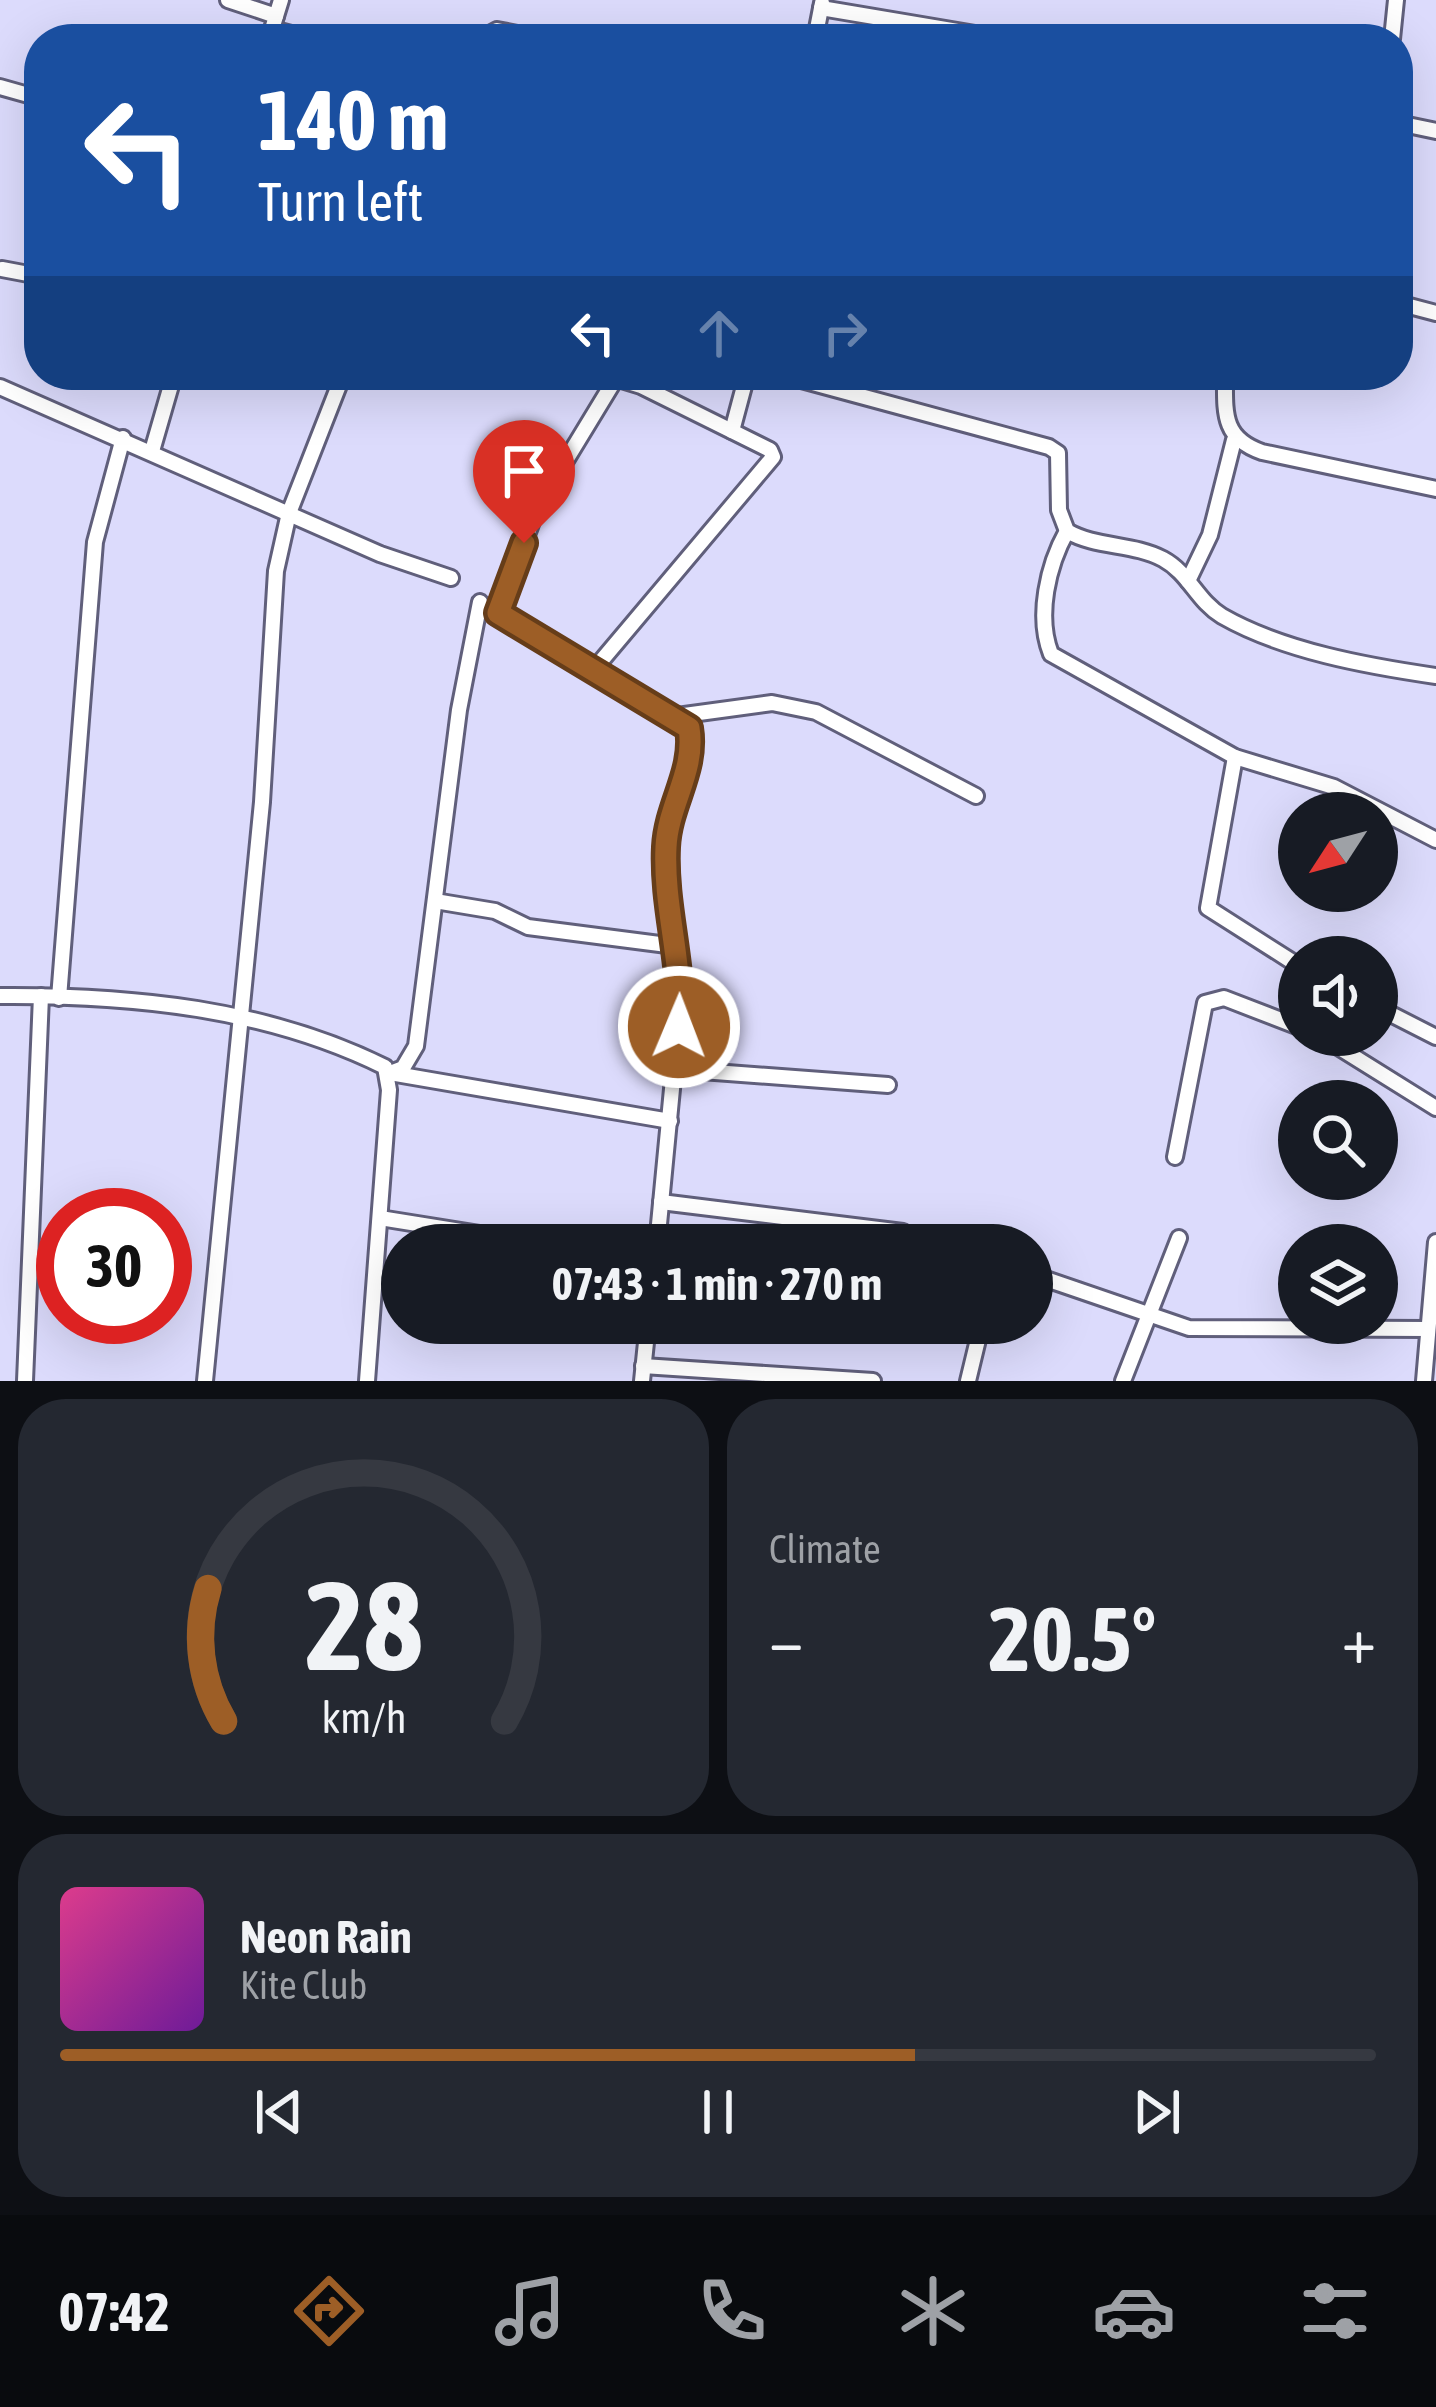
<!DOCTYPE html>
<html lang="en">
<head>
<meta charset="utf-8">
<style>
	:root { --surface:#171b24; --page:#242831; --text:#f1f3f6; --muted:#9ea1a6; --line:#363941; --accent:#9d5e26 }
	body { margin:0; font-family:"Asap Condensed",sans-serif; background:var(--page); color:var(--text); height:100vh; display:flex; flex-direction:column; font-size:45px; white-space:nowrap }
	* { box-sizing:border-box; margin:0 }
	p { font-size:39px; color:var(--muted) }
	.icon { flex:none; width:66px; height:66px; fill:none; stroke:currentColor; stroke-width:2; stroke-linecap:round; stroke-linejoin:round }
	.map { position:relative; height:1381px; overflow:hidden }
	.drawer { display:flex; flex-direction:column; gap:18px; padding:18px; background:#0d0f14; flex:1 }
	.drawer>* { flex:none }
	.banner { position:absolute; left:24px; top:24px; width:1389px; height:366px; border-radius:48px; box-shadow:0 12px 48px #0002; background:#1a4fa0; color:#fff; overflow:hidden }
	.needle { width:78px; rotate:234deg }
	.fabs { position:absolute; left:1278px; top:792px; display:grid; gap:24px }
	.fabs a { display:grid; place-items:center; width:120px; height:120px; border-radius:50%; background:var(--surface); box-shadow:0 12px 48px #0002; font-size:60px }
	.speed { position:absolute; left:36px; top:1188px; display:flex; gap:24px; font-size:60px; font-weight:700; text-align:center }
	.speed>* { display:grid; place-content:center; width:156px; height:156px; border-radius:50%; background:var(--surface); box-shadow:0 12px 48px #0002; line-height:1 }
	.speed .limit { border:18px solid #d22; background:#fff; color:#111 }
	.pin { position:absolute; display:grid; place-items:center; width:102px; height:102px; color:#fff; margin:-123px -51px; border-radius:50% 50% 50% 0; rotate:-45deg; box-shadow:0 0 12px #0007 }
	.pin .icon { rotate:45deg }
	.me { position:absolute; width:132px; margin:-66px; rotate:1deg; stroke-linejoin:round; filter:drop-shadow(0 0 9px #0008) }
	.turn { display:flex; align-items:center; gap:42px; height:252px; padding:0 36px; font-size:54px }
	.turn .icon { width:156px; height:156px; stroke-width:2.5 }
	.turn b { display:block; font-size:84px; line-height:102px }
	.lanes { display:flex; align-items:center; height:114px; padding:0 36px; background:#0003; justify-content:center; gap:60px; direction:ltr }
	.lanes .off { opacity:.35 }
	.big { font-size:90px; font-weight:700; line-height:1.1 }
	.drawer .tile { flex:1; display:flex; flex-direction:column; justify-content:center; gap:18px; min-width:0; padding:0 42px; border-radius:48px; background:var(--page) }
	.drawer .dial { align-items:center; gap:0 }
	.dial svg { height:312px; overflow:visible; fill:none; stroke:var(--line); stroke-width:7; stroke-linecap:round; text-anchor:middle }
	.dial text { fill:var(--text); stroke:none }
	.song { display:flex; align-items:center; gap:36px }
	.cover { width:144px; height:144px; border-radius:18px; background:linear-gradient(135deg,hsl(330 70% 55%),hsl(280 70% 35%)) }
	.played { height:12px; border-radius:6px; background:linear-gradient(90deg,var(--accent) 65%,var(--line) 65%) }
	.keys { display:flex; justify-content:space-around; direction:ltr }
	.heat { display:flex; justify-content:space-between; align-items:center; font-size:66px; direction:ltr }
	.drawer .tiles { flex:1; display:grid; gap:18px; grid-template-columns:1fr 1fr }
	.tile:last-child { grid-column:span 2 }
	.trip { position:absolute; left:381px; top:1224px; width:672px; height:120px; border-radius:60px; background:var(--surface); box-shadow:0 12px 48px #0002; font-weight:700; line-height:120px; text-align:center }
	.tab-bar { display:flex; height:192px; justify-content:space-around; align-items:center; background:#090b0e; color:var(--muted) }
	.tab-bar .icon { width:84px; height:84px }
	.tab-bar .current { color:var(--accent) }
	.tab-bar b { font-size:54px; color:var(--text) }
	.map>svg:first-child { display:block }
	.lines { fill:none; stroke-linecap:round; stroke-linejoin:round }
	.minor-casing { stroke:#605f7b; stroke-width:20 }
	.minor { stroke:#fff; stroke-width:14 }
	.route-casing { stroke:#663d19; stroke-width:30 }
	.route { stroke:#9d5e26; stroke-width:21 }
</style>
</head>
<body>
<div class="map">
<svg width="1436" height="1381" viewBox="0 0 1436 1381">
	<rect width="100%" height="100%" fill="#dcdbfc"/>
	<g class="lines">
		<g class="minor-casing">
			<g id="minor">
				<path d="M228,0L276,16"/>
				<path d="M821,8L1005,39"/>
				<path d="M272,29L310,39"/>
				<path d="M269,39L281,0"/>
				<path d="M480,39L497,30L543,39"/>
				<path d="M815,39L822,3"/>
				<path d="M1392,39L1396,0"/>
				<path d="M0,87L39,98"/>
				<path d="M1398,123L1436,131"/>
				<path d="M2,269L39,276"/>
				<path d="M1398,303L1436,313"/>
				<path d="M783,375L1049,447L1058,453L1059,510L1067,531C1096,548 1133,543 1163,559C1189,573 1197,601 1222,616C1283,651 1367,666 1436,676"/>
				<path d="M1225,375C1225,413 1222,438 1262,452L1436,489"/>
				<path d="M616,378L537,508L498,613L689,728L693,755L666,847L682,985L657,1245"/>
				<path d="M0,387L380,554L451,578"/>
				<path d="M732,431L747,375"/>
				<path d="M152,451L174,375"/>
				<path d="M1067,531C1048,565 1036,616 1051,654L1235,757L1334,787L1436,840"/>
				<path d="M1188,581L1210,535L1234,440"/>
				<path d="M591,673L773,457L770,450L641,386L605,375"/>
				<path d="M677,716L772,703L816,712L976,796"/>
				<path d="M1235,757L1208,908L1299,966"/>
				<path d="M435,901L495,911L528,927L675,946"/>
				<path d="M0,996C132,995 266,1008 385,1067L389,1090L367,1381"/>
				<path d="M59,998L95,542L123,438"/>
				<path d="M1377,1007L1436,1037"/>
				<path d="M1319,1035L1436,1108"/>
				<path d="M675,1069L888,1085"/>
				<path d="M390,1073L403,1068L416,1046L459,710L480,602"/>
				<path d="M390,1073L670,1121"/>
				<path d="M1175,1157L1205,1003L1224,998L1299,1027"/>
				<path d="M661,1202L903,1232"/>
				<path d="M380,1218L548,1245"/>
				<path d="M1037,1276L1189,1328L1428,1329"/>
				<path d="M643,1366L873,1381"/>
				<path d="M25,1381L41,996"/>
				<path d="M205,1381L262,802L276,571L289,513L343,375"/>
				<path d="M642,1381L648,1323"/>
				<path d="M968,1381L982,1323"/>
				<path d="M1123,1381L1179,1238"/>
				<path d="M1424,1381L1436,1242"/>
			</g>
		</g>
		<use href="#minor" class="minor"/>
	</g>
	<g class="lines">
		<g class="route-casing">
			<path id="route" d="M524,543L498,613L689,728C696,771 668,804 666,847C663,908 684,966 679,1027"/>
		</g>
		<use href="#route" class="route"/>
	</g>
</svg>
<div class="fabs">
<a><svg class="needle" viewBox="-14 -14 28 28"><path d="M0-13l5 13h-10z" fill="#e53935"/><path d="M0 13l5-13h-10z" fill="#9ea1a6"/></svg></a>
<a><svg class="icon" aria-label="sound" viewBox="0 0 24 24"><path d="M4 9h4l5-4v14l-5-4H4zM17 9q2 3 0 6"/></svg></a>
<a><svg class="icon" aria-label="search" viewBox="0 0 24 24"><circle cx="10" cy="10" r="6"/><path d="M15 15l6 6"/></svg></a>
<a><svg class="icon" aria-label="layers" viewBox="0 0 24 24"><path d="M12 4l9 5-9 5-9-5zM3 14l9 5 9-5"/></svg></a>
</div>
<div class="speed"><div class="limit">30</div></div>
<div class="pin" style="left:524px;top:543px;background:#d93025"><svg class="icon" aria-label="arrive" viewBox="0 0 24 24"><path d="M6 21V4h12l-3 4 3 4H6"/></svg></div>
<svg class="me" style="left:679px;top:1027px" viewBox="-20 -20 40 40"><circle r="17" fill="#9d5e26" stroke="#fff" stroke-width="3"/><path d="M0-11L8 9 0 5-8 9z" fill="#fff"/></svg>
<div class="trip">07:43 · 1 min · 270 m</div>
<div class="banner">
<div class="turn"><svg class="icon" aria-label="left" viewBox="0 0 24 24"><path d="M17 20v-9H6M10 6l-5 5 5 5"/></svg><div><b>140 m</b>Turn left</div></div>
<div class="lanes"><svg class="icon" aria-label="left" viewBox="0 0 24 24"><path d="M17 20v-9H6M10 6l-5 5 5 5"/></svg><svg class="icon off" aria-label="ahead" viewBox="0 0 24 24"><path d="M12 20V5M6 11l6-6 6 6"/></svg><svg class="icon off" aria-label="right" viewBox="0 0 24 24"><path d="M7 20v-9h11M14 6l5 5-5 5"/></svg></div>
</div>
</div>
<section class="drawer">
<div class="tiles">
<div class="tile dial"><svg viewBox="0 0 100 80">
<path d="M14 69A42 42 0 1 1 86 69"/>
<path d="M14 69A42 42 0 0 1 10 35" stroke="#9d5e26"/>
<text x="50" y="56" font-size="32" font-weight="700">28</text>
<text x="50" y="72" font-size="11">km/h</text>
</svg></div>
<div class="tile"><p>Climate</p>
<div class="heat"><a>−</a><b class="big">20.5°</b><a>+</a></div>
</div>
<div class="tile">
<div class="song"><i class="cover"></i><div><b>Neon Rain</b><p>Kite Club</p></div></div>
<div class="played"></div>
<div class="keys"><svg class="icon" aria-label="previous" viewBox="0 0 24 24"><path d="M18 5L8 12l10 7zM5 5v14"/></svg><svg class="icon" aria-label="pause" viewBox="0 0 24 24"><path d="M8 5v14M16 5v14"/></svg><svg class="icon" aria-label="next" viewBox="0 0 24 24"><path d="M6 5l10 7-10 7zM19 5v14"/></svg></div>
</div>
</div>
</section>
<nav class="tab-bar">
<b>07:42</b>
<svg class="icon current" aria-label="directions" viewBox="0 0 24 24"><path d="M12 3l9 9-9 9-9-9zM9 14v-3h6M13 9l2 2-2 2"/></svg>
<svg class="icon" aria-label="music" viewBox="0 0 24 24"><path d="M9 18V5l10-2v13"/><circle cx="6" cy="18" r="3"/><circle cx="16" cy="16" r="3"/></svg>
<svg class="icon" aria-label="phone" viewBox="0 0 24 24"><path d="M5 4h4l2 5-3 2q2 4 5 5l2-3 5 2v4C11 20 4 13 5 4z"/></svg>
<svg class="icon" aria-label="climate" viewBox="0 0 24 24"><path d="M12 3v18M4 7l16 10M4 17L20 7"/></svg>
<svg class="icon" aria-label="car" viewBox="0 0 24 24"><path d="M5 17H2v-5l4-1 3-4h7l3 4 3 1v5h-3M9 17h6M6 11h13"/><circle cx="7" cy="17" r="2"/><circle cx="17" cy="17" r="2"/></svg>
<svg class="icon" aria-label="filters" viewBox="0 0 24 24"><path d="M4 7h16M4 17h16"/><circle cx="9" cy="7" r="2"/><circle cx="15" cy="17" r="2"/></svg>
</nav>
</body>
</html>
